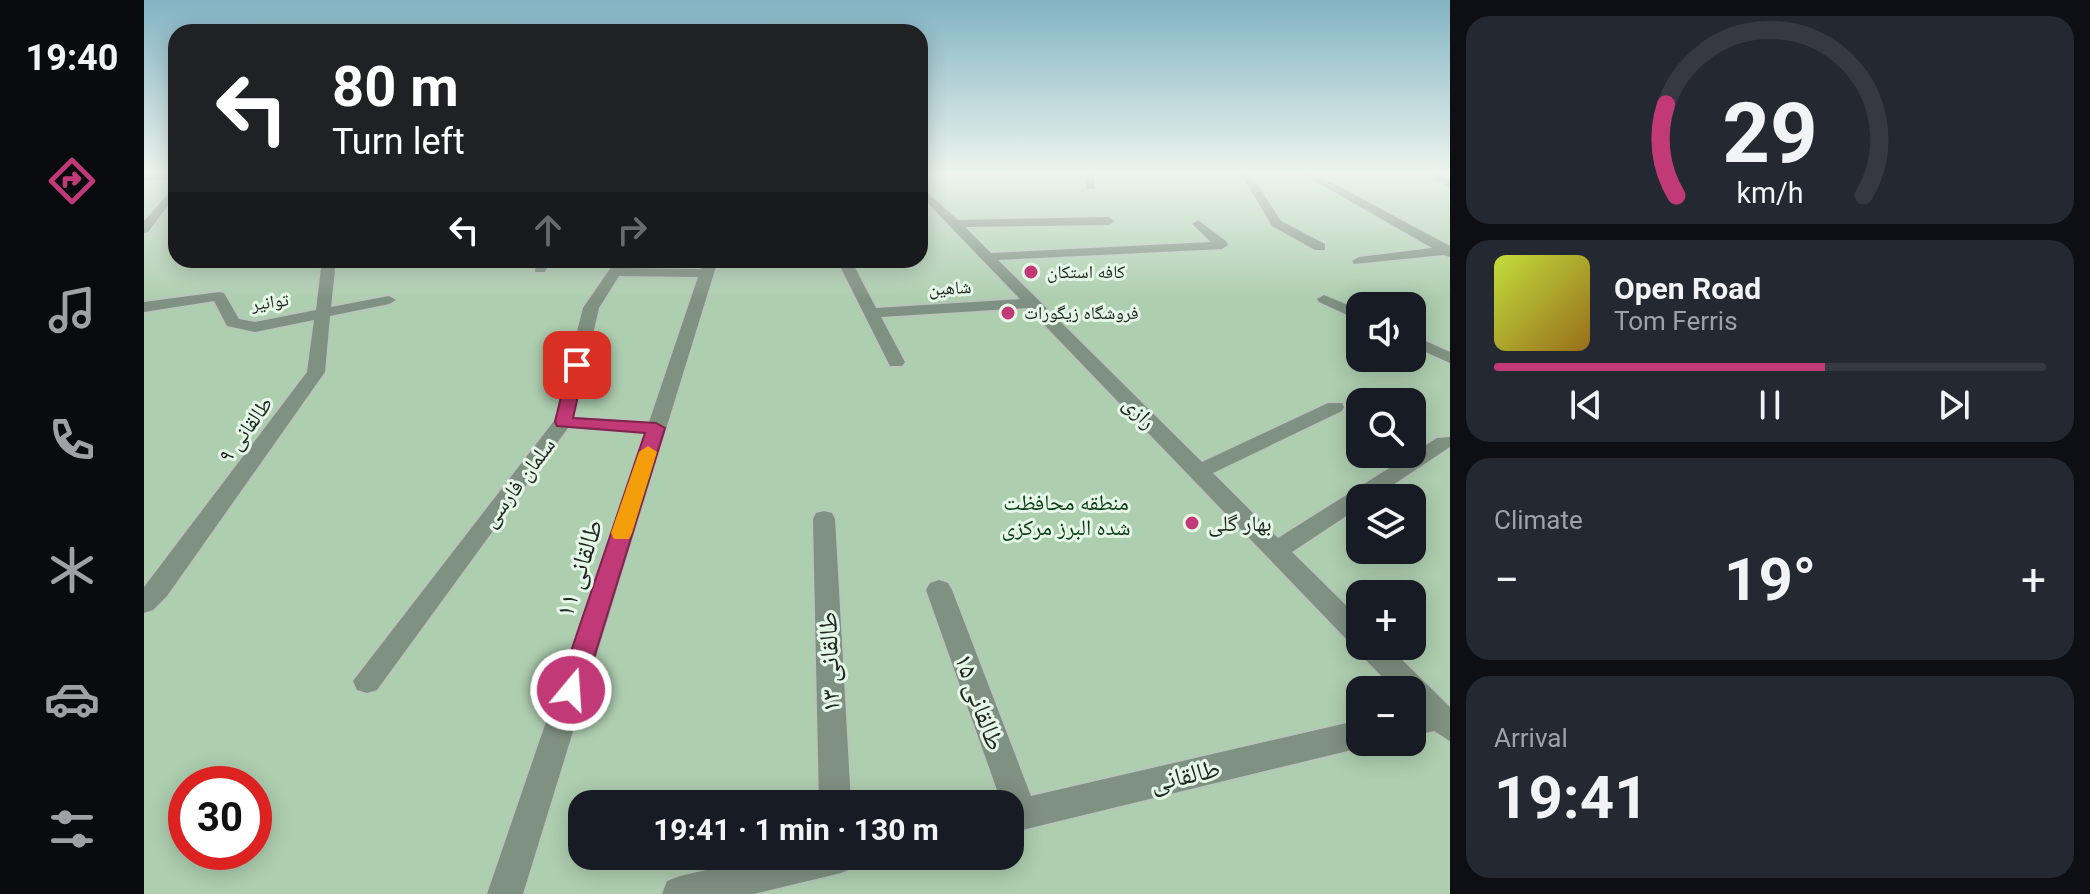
<!DOCTYPE html>
<html lang="en">
<head>
<meta charset="utf-8">
<style>
	:root { --surface:#171b24; --page:#242831; --text:#f1f3f6; --muted:#9ea1a6; --line:#363941; --accent:#c13976 }
	body { margin:0; font-family:Roboto,"Noto Naskh Arabic",sans-serif; background:var(--page); color:var(--text); height:100vh; display:flex; flex-direction:column; font-size:30px; white-space:nowrap }
	* { box-sizing:border-box; margin:0 }
	p { font-size:26px; color:var(--muted) }
	.icon { flex:none; width:44px; height:44px; fill:none; stroke:currentColor; stroke-width:2; stroke-linecap:round; stroke-linejoin:round }
	.map { position:relative; flex:1; overflow:hidden }
	.details { display:flex; flex-direction:column; gap:16px; padding:16px; background:#0d0f14; width:640px }
	.details>* { flex:none }
	.top-card { position:absolute; left:24px; top:24px; width:760px; height:244px; border-radius:24px; box-shadow:0 4px 20px #0003; background:#202124; color:#fff; overflow:hidden }
	.tools { position:absolute; left:1202px; top:292px; display:grid; gap:16px }
	.tools a { display:grid; place-items:center; width:80px; height:80px; border-radius:16px; background:var(--surface); box-shadow:0 4px 20px #0003; font-size:40px }
	.speed { position:absolute; left:24px; top:766px; display:flex; gap:16px; font-size:40px; font-weight:700; text-align:center }
	.speed>* { display:grid; place-content:center; width:104px; height:104px; border-radius:50%; background:var(--surface); box-shadow:0 4px 20px #0003; line-height:1 }
	.speed .limit { border:12px solid #d22; background:#fff; color:#111 }
	.pin { position:absolute; display:grid; place-items:center; width:68px; height:68px; color:#fff; margin:-34px; border-radius:16px; box-shadow:0 4px 12px #0006 }
	.me { position:absolute; width:88px; margin:-44px; rotate:18deg; stroke-linejoin:round; filter:drop-shadow(0 0 6px #0008) }
	.turn { display:flex; align-items:center; gap:28px; height:168px; padding:0 32px; font-size:36px }
	.turn .icon { width:104px; height:104px; stroke-width:2.5 }
	.turn b { display:block; font-size:56px; line-height:68px }
	.lanes { display:flex; align-items:center; height:76px; padding:0 32px; background:#0003; justify-content:center; gap:40px; direction:ltr }
	.lanes .off { opacity:.35 }
	.big { font-size:60px; font-weight:700; line-height:1.1 }
	.details .widget { flex:1; display:flex; flex-direction:column; justify-content:center; gap:12px; min-width:0; padding:0 28px; border-radius:24px; background:var(--page) }
	.details .dial { align-items:center; gap:0 }
	.dial svg { height:208px; overflow:visible; fill:none; stroke:var(--line); stroke-width:7; stroke-linecap:round; text-anchor:middle }
	.dial text { fill:var(--text); stroke:none }
	.song { display:flex; align-items:center; gap:24px }
	.cover { width:96px; height:96px; border-radius:12px; background:linear-gradient(135deg,hsl(70 70% 55%),hsl(40 70% 35%)) }
	.played { height:8px; border-radius:4px; background:linear-gradient(90deg,var(--accent) 60%,var(--line) 60%) }
	.keys { display:flex; justify-content:space-around; direction:ltr }
	.heat { display:flex; justify-content:space-between; align-items:center; font-size:44px; direction:ltr }
	.trip { position:absolute; left:424px; top:790px; width:456px; height:80px; border-radius:24px; background:var(--surface); box-shadow:0 4px 20px #0003; font-weight:700; line-height:80px; text-align:center }
	main { display:flex; flex:1; min-height:0 }
	.dock { display:flex; flex-direction:column; width:144px; justify-content:space-around; align-items:center; background:#090b0e; color:var(--muted) }
	.dock .icon { width:56px; height:56px }
	.dock .on { color:var(--accent) }
	.dock b { font-size:36px; color:var(--text) }
	.map>svg:first-child { display:block }
	.green { fill:#aeceb0; fill-rule:evenodd }
	.lines { fill:none; stroke-linecap:round; stroke-linejoin:round }
	.minor-casing { stroke:#b7c6b8; stroke-width:4 }
	.minor { fill:#7f9181; fill-rule:evenodd }
	.route { fill:#c13976; stroke:#7d254d; stroke-width:2 }
	.slow { fill:#f59e0b }
	.poi-dot { fill:#c13976; stroke:#e5f7e6; stroke-width:3 }
	.labels { text-anchor:middle; stroke-width:6; stroke-linejoin:round; paint-order:stroke }
	.far-poi-label { font-size:18px; fill:#202721; stroke:#e5f7e6; text-anchor:start }
	.far-street-label { font-size:18px; fill:#202721; stroke:#e5f7e6 }
	.street-label { font-size:22px; fill:#202721; stroke:#e5f7e6 }
	.park-label { font-size:22px; fill:#093914; stroke:#e5f7e6 }
	.poi-label { font-size:22px; fill:#202721; stroke:#e5f7e6; text-anchor:start }
	.near-street-label { font-size:26px; fill:#202721; stroke:#e5f7e6 }
</style>
</head>
<body>
<main>
<nav class="dock">
<b>19:40</b>
<svg class="icon on" aria-label="directions" viewBox="0 0 24 24"><path d="M12 3l9 9-9 9-9-9zM9 14v-3h6M13 9l2 2-2 2"/></svg>
<svg class="icon" aria-label="music" viewBox="0 0 24 24"><path d="M9 18V5l10-2v13"/><circle cx="6" cy="18" r="3"/><circle cx="16" cy="16" r="3"/></svg>
<svg class="icon" aria-label="phone" viewBox="0 0 24 24"><path d="M5 4h4l2 5-3 2q2 4 5 5l2-3 5 2v4C11 20 4 13 5 4z"/></svg>
<svg class="icon" aria-label="climate" viewBox="0 0 24 24"><path d="M12 3v18M4 7l16 10M4 17L20 7"/></svg>
<svg class="icon" aria-label="car" viewBox="0 0 24 24"><path d="M5 17H2v-5l4-1 3-4h7l3 4 3 1v5h-3M9 17h6M6 11h13"/><circle cx="7" cy="17" r="2"/><circle cx="17" cy="17" r="2"/></svg>
<svg class="icon" aria-label="filters" viewBox="0 0 24 24"><path d="M4 7h16M4 17h16"/><circle cx="9" cy="7" r="2"/><circle cx="15" cy="17" r="2"/></svg>
</nav>
<div class="map">
<svg width="1306" height="894" viewBox="0 0 1306 894">
	<rect width="100%" height="100%" fill="#d8e9d9"/>
	<path class="green" d="M0,174H32V260H776V174H1306V894H0ZM1216,306H1268V358H1216ZM1216,402H1268V454H1216ZM1216,498H1268V550H1216ZM1216,594H1268V646H1216ZM1216,690H1268V742H1216ZM42,784H110V852H42ZM438,804H866V856H438Z"/>
	<g class="lines">
		<g class="minor-casing">
			<g id="minor">
				<path d="M32,174V178L0,181V175Z"/>
				<path d="M940,174H950L951,189H943Z"/>
				<path d="M1097,174H1107L1137,221L1181,244V250H1171L1128,226Z"/>
				<path d="M1159,174H1172L1306,246V257L1299,255L1210,264L1208,261L1215,257L1288,248Z"/>
				<path d="M1281,174H1295L1306,180V187Z"/>
				<path d="M32,185V195L4,232L0,233V221Z"/>
				<path d="M776,186L814,220L965,217L971,221L965,225L821,227L847,253L1067,242L1048,224L1054,220L1083,242L1084,245L1078,249L854,260L1058,462L1184,403H1198L1200,407L1198,411L1069,473L1134,538L1293,438L1306,437V447L1229,498H1216V507L1148,552L1216,619V646H1244L1306,707V741L1290,731L1268,736V690H1251L1216,654L1213,646L1207,644L884,308L737,317L761,362L758,366H746L693,260H707L732,308L876,299L776,195Z"/>
				<path d="M178,260H192L187,307L245,296L252,300L245,304L186,316L181,372L23,596L9,610L0,613V587L163,372L170,320L111,332L83,326L70,301L0,312V302L75,292L80,293L95,319L111,322L172,310Z"/>
				<path d="M392,260H406L401,272H391Z"/>
				<path d="M472,260H486L481,268L557,269L560,260H574L379,894H343L501,433L424,428L233,690L223,693L213,690L209,681L410,421L439,308ZM475,276L554,277L505,422L430,417L455,308Z"/>
				<path d="M1180,295L1216,310V321L1175,302L1173,299Z"/>
				<path d="M1268,335L1306,352V363L1268,346Z"/>
				<path d="M680,511L688,513L691,519L707,804H675L669,519L672,513Z"/>
				<path d="M795,580L804,583L808,590L887,796L1216,720V742H1227L1216,748L866,833V804H858L782,590L786,583Z"/>
				<path d="M623,856H714L709,868L697,873L610,894H518L523,881L536,876Z"/>
			</g>
		</g>
		<use href="#minor" class="minor"/>
	</g>
	<linearGradient id="sky" x2="0" y2="1"><stop stop-color="#81b3c2"/><stop offset="0.58" stop-color="#edf5ee"/><stop offset="1" stop-color="#edf5ee" stop-opacity="0"/></linearGradient>
	<rect width="1306" height="299" fill="url(#sky)"/>
	<path class="route" d="M433,361L441,365L429,418L512,423L521,428L440,690L436,698L427,702L418,698L414,690L501,433L413,426L411,422L425,365Z"/>
	<path class="slow" d="M504,446L513,452L488,533L485,539H470L467,533L495,452Z"/>
	<g class="poi-dot">
		<circle cx="887" cy="272" r="8"/>
		<circle cx="864" cy="313" r="8"/>
		<circle cx="1048" cy="523" r="8"/>
	</g>
	<g class="labels">
		<g class="far-poi-label">
			<text x="903" y="278">کافه استکان</text>
			<text x="880" y="319">فروشگاه زیگورات</text>
		</g>
		<g class="far-street-label">
			<text transform="translate(806 288) rotate(-3)" y="6">شاهین</text>
			<text transform="translate(126 302) rotate(-8)" y="6">توانیر</text>
		</g>
		<g class="street-label">
			<text transform="translate(996 412) rotate(46)" y="8">رازی</text>
			<text transform="translate(101 429) rotate(-54)" y="8">طالقانی ۹</text>
			<text transform="translate(374 482) rotate(-53)" y="8">سلمان فارسی</text>
		</g>
		<g class="park-label">
			<text x="922" y="510">منطقه محافظت<tspan x="922" dy="25">شده البرز مرکزی</tspan></text>
		</g>
		<g class="poi-label">
			<text x="1064" y="531">بهار گلی</text>
		</g>
		<g class="near-street-label">
			<text transform="translate(435 568) rotate(-72)" y="9">طالقانی ۱۱</text>
			<text transform="translate(685 662) rotate(-92)" y="9">طالقانی ۱۳</text>
			<text transform="translate(836 702) rotate(70)" y="9">طالقانی ۱۵</text>
			<text transform="translate(1041 775) rotate(-13)" y="9">طالقانی</text>
		</g>
	</g>
</svg>
<div class="tools">
<a><svg class="icon" aria-label="sound" viewBox="0 0 24 24"><path d="M4 9h4l5-4v14l-5-4H4zM17 9q2 3 0 6"/></svg></a>
<a><svg class="icon" aria-label="search" viewBox="0 0 24 24"><circle cx="10" cy="10" r="6"/><path d="M15 15l6 6"/></svg></a>
<a><svg class="icon" aria-label="layers" viewBox="0 0 24 24"><path d="M12 4l9 5-9 5-9-5zM3 14l9 5 9-5"/></svg></a>
<a>+</a>
<a>−</a>
</div>
<div class="speed"><div class="limit">30</div></div>
<div class="pin" style="left:433px;top:365px;background:#d93025"><svg class="icon" aria-label="arrive" viewBox="0 0 24 24"><path d="M6 21V4h12l-3 4 3 4H6"/></svg></div>
<svg class="me" style="left:427px;top:690px" viewBox="-20 -20 40 40"><circle r="17" fill="#c13976" stroke="#fff" stroke-width="3"/><path d="M0-11L8 9 0 5-8 9z" fill="#fff"/></svg>
<div class="trip">19:41 · 1 min · 130 m</div>
<div class="top-card">
<div class="turn"><svg class="icon" aria-label="left" viewBox="0 0 24 24"><path d="M17 20v-9H6M10 6l-5 5 5 5"/></svg><div><b>80 m</b>Turn left</div></div>
<div class="lanes"><svg class="icon" aria-label="left" viewBox="0 0 24 24"><path d="M17 20v-9H6M10 6l-5 5 5 5"/></svg><svg class="icon off" aria-label="ahead" viewBox="0 0 24 24"><path d="M12 20V5M6 11l6-6 6 6"/></svg><svg class="icon off" aria-label="right" viewBox="0 0 24 24"><path d="M7 20v-9h11M14 6l5 5-5 5"/></svg></div>
</div>
</div>
<section class="details">
<div class="widget dial"><svg viewBox="0 0 100 80">
<path d="M14 69A42 42 0 1 1 86 69"/>
<path d="M14 69A42 42 0 0 1 10 34" stroke="#c13976"/>
<text x="50" y="56" font-size="32" font-weight="700">29</text>
<text x="50" y="72" font-size="11">km/h</text>
</svg></div>
<div class="widget">
<div class="song"><i class="cover"></i><div><b>Open Road</b><p>Tom Ferris</p></div></div>
<div class="played"></div>
<div class="keys"><svg class="icon" aria-label="previous" viewBox="0 0 24 24"><path d="M18 5L8 12l10 7zM5 5v14"/></svg><svg class="icon" aria-label="pause" viewBox="0 0 24 24"><path d="M8 5v14M16 5v14"/></svg><svg class="icon" aria-label="next" viewBox="0 0 24 24"><path d="M6 5l10 7-10 7zM19 5v14"/></svg></div>
</div>
<div class="widget"><p>Climate</p>
<div class="heat"><a>−</a><b class="big">19°</b><a>+</a></div>
</div>
<div class="widget"><p>Arrival</p><b class="big">19:41</b></div>
</section>
</main>
</body>
</html>
